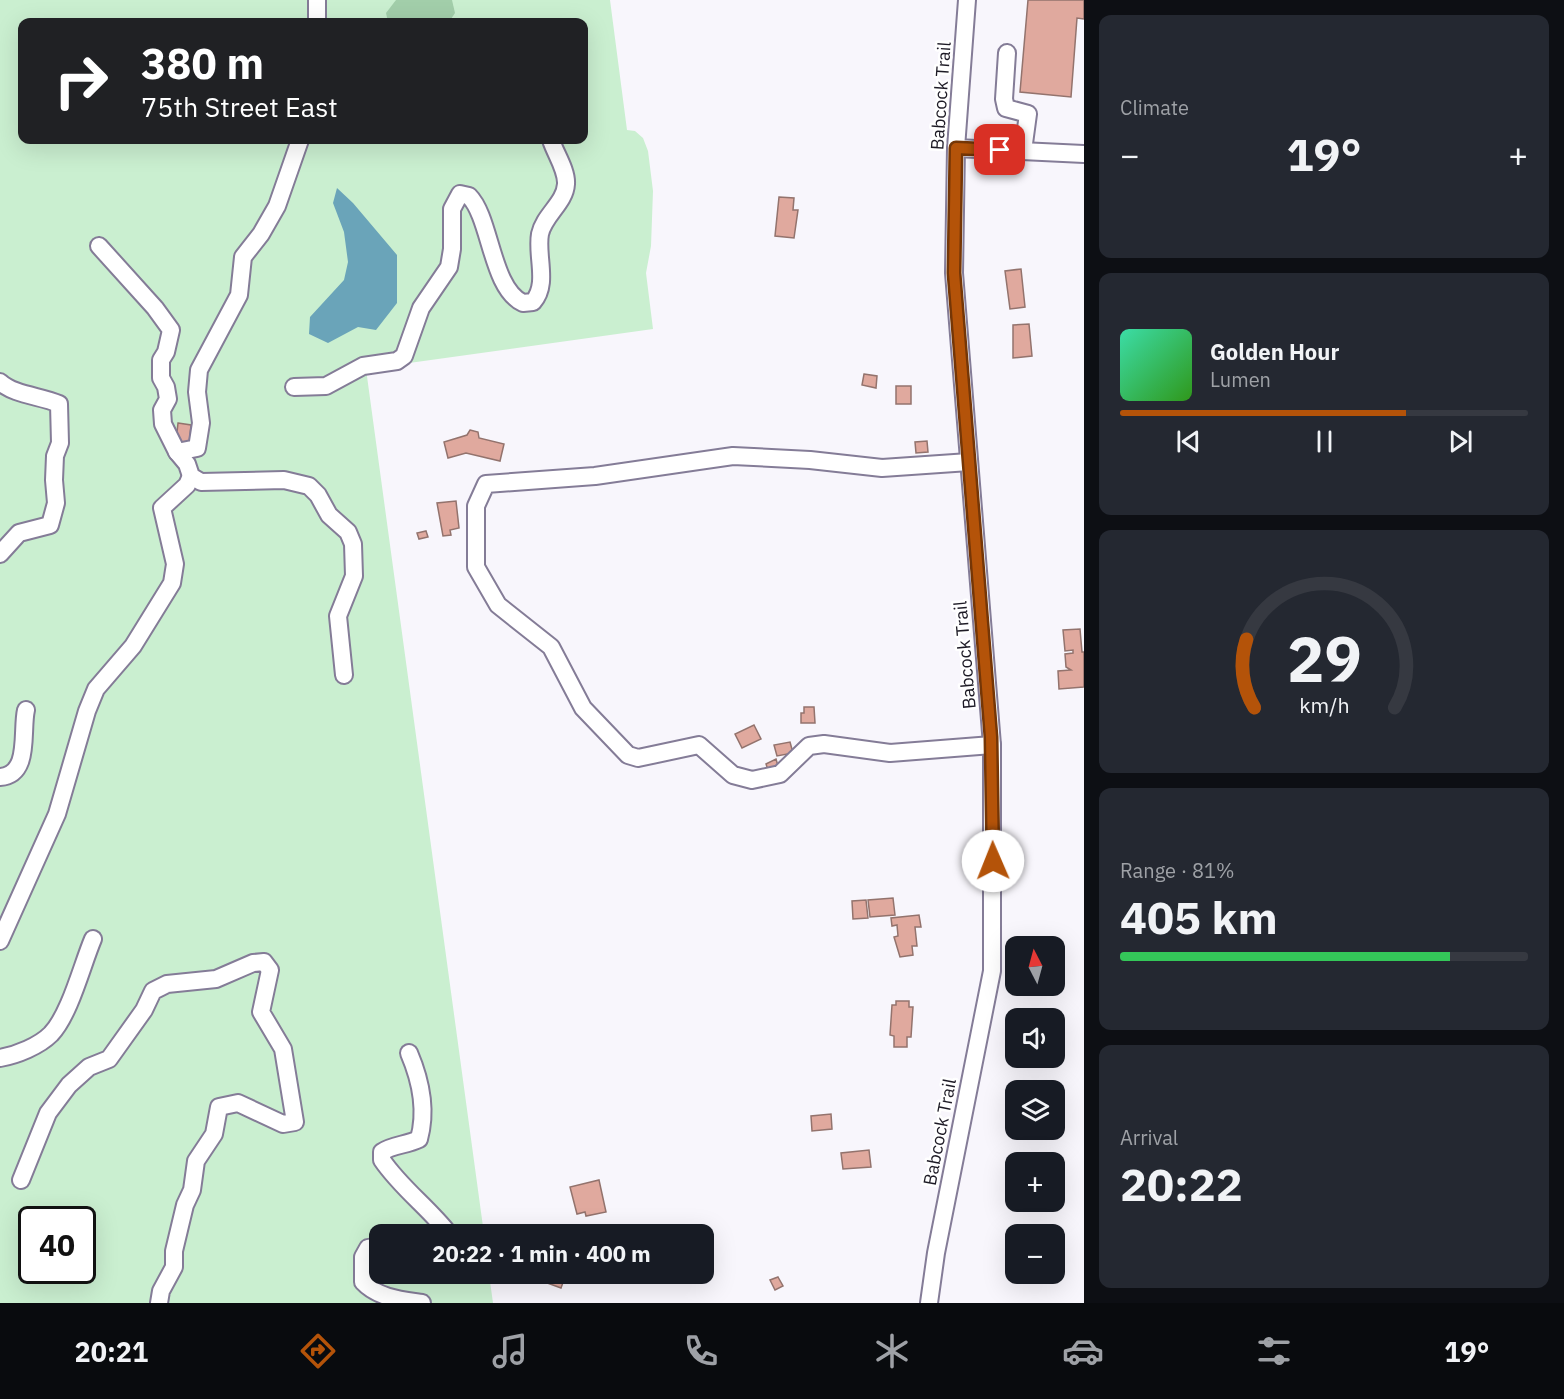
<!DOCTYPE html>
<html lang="en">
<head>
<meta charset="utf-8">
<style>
	:root { --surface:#171b24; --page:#242831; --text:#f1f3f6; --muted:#9ea1a6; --line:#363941; --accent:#b45309 }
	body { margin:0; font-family:"IBM Plex Sans",sans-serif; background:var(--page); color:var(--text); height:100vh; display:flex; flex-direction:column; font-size:22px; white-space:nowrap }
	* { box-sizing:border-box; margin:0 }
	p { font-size:20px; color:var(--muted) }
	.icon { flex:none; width:33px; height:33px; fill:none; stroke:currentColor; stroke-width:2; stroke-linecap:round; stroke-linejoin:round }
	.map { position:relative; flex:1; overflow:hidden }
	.details { display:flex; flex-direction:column; gap:15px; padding:15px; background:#0d0f14; width:480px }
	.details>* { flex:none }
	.guide { position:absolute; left:18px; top:18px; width:570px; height:126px; border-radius:12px; box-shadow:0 6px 24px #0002; background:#202124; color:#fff; overflow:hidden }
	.needle { width:39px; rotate:354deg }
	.fabs { position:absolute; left:1005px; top:936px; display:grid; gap:12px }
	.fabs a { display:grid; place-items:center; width:60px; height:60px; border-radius:12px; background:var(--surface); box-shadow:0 6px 24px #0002; font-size:30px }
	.speed { position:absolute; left:18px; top:1206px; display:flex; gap:12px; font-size:30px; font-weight:700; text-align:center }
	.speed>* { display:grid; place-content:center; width:78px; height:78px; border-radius:50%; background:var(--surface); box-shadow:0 6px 24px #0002; line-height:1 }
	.speed .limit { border:3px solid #111; border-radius:9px; background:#fff; color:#111 }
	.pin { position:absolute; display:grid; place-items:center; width:51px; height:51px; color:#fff; margin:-26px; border-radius:12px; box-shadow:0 3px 9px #0006 }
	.me { position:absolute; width:66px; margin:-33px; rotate:359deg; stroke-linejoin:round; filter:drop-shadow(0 0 4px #0008) }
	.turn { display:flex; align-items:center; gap:21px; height:126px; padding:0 24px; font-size:27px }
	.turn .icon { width:78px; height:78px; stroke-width:2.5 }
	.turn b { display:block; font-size:42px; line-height:51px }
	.big { font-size:45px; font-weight:700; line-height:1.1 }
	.details .tile { flex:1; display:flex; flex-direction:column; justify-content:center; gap:9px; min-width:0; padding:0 21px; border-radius:12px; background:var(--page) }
	.details .dial { align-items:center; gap:0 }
	.dial svg { height:156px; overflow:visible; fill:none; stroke:var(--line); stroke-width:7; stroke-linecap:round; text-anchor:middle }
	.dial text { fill:var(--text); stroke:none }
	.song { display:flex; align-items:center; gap:18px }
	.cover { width:72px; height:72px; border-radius:9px; background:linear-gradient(135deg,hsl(160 70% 55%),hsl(110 70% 35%)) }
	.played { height:6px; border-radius:3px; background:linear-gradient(90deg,var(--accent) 70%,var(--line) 70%) }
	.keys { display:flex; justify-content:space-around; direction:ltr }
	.heat { display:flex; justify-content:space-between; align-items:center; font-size:33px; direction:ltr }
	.charge { height:9px; border-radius:4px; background:linear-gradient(90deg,#34c759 81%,var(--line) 0) }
	.trip { position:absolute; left:369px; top:1224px; width:345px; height:60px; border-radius:12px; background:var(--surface); box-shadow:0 6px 24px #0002; font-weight:700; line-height:60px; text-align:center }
	.menu { display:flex; height:96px; justify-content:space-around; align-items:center; background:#090b0e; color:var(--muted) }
	.menu .icon { width:42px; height:42px }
	.menu .current { color:var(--accent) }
	.menu b { font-size:27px; color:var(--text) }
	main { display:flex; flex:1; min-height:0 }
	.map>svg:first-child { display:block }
	.green { fill:#caefd0; fill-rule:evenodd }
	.forest { fill:#a2ceaa }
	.water { fill:#6aa4b9 }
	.building { fill:#e0a99e; stroke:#93736d; stroke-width:1.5 }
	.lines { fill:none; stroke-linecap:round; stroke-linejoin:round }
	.minor-casing { stroke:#847c97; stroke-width:20 }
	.minor { stroke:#fff; stroke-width:16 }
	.route-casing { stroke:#753606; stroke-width:15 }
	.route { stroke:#b45309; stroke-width:10 }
	.labels { text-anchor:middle; stroke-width:5; stroke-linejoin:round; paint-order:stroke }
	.street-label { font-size:18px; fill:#1d1a25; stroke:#fff }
</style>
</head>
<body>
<main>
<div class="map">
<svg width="1084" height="1303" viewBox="0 0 1084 1303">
	<rect width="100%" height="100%" fill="#f8f6fc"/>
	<path class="green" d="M0,0H610L627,130L635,131L643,138L648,151L653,191L651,246L646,273L653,329L366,369L484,1234H380V1274H489L493,1303H0ZM22,22H584V140H22ZM32,1220H82V1270H32Z"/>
	<path class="forest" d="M396,0H452L455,13L449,22H388L386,13Z"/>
	<path class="water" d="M337,188L353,203L397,255V303L376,330L358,327L328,343L309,334L310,317L344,280L348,262L344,232L333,203Z"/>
	<g class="building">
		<path d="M1028,0H1084V19L1077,18L1071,97L1020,92Z"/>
		<path d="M779,197L794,198L793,210H798L794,238L775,236Z"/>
		<path d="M1021,269L1025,307L1010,309L1005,271Z"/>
		<path d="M1029,324L1032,356L1013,358V325Z"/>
		<path d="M864,374L877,376L876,388L862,385Z"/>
		<rect x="896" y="386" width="15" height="18"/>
		<path d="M178,423L191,425L189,444L176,442Z"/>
		<path d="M470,430L478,432L479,438L504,444L500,461L466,453L448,458L444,442L467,435Z"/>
		<path d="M927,441L928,452L916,453L915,442Z"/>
		<path d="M456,501L459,528L450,530L451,535L443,536L437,503Z"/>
		<path d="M426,531L428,537L419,539L417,533Z"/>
		<path d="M1080,629L1082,652H1084V687L1059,689L1058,671L1071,670L1066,667L1065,654L1073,653V650L1065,651L1063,630Z"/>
		<path d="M804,707H814L815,723H801V713H804Z"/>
		<path d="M754,725L761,739L742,748L735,734Z"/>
		<path d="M790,742L793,753L777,756L774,745Z"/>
		<path d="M776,759L778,766L768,770L766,764Z"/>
		<path d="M893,898L895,915L870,917L868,900Z"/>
		<path d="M866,900L868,918L853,919L852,901Z"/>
		<path d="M919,915L921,927H915L917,946H912L913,955L900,957L894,937L898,936L897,925L892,926L891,918Z"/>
		<path d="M896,1001H909V1007H913L911,1037H907V1047H894V1036L890,1035L892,1005H896Z"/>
		<path d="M831,1114L832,1129L812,1131L811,1116Z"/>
		<path d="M869,1150L871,1167L843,1169L841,1153Z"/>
		<path d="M599,1180L606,1212L586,1216L585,1212L577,1214L570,1187Z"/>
		<path d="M532,1274H566L561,1288L531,1277Z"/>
		<path d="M778,1277L783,1286L775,1290L770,1280Z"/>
	</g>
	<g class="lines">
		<g class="minor-casing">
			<g id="minor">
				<path d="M317,0V22"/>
				<path d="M1007,53L1004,99L1006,108L1028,114L1023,151"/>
				<path d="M956,148L1084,154"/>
				<path d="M99,246L155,308L171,330L166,352L161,360V378L166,387L168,399L162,410L163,424L177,452L197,448L201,423L197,392L199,370L239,295L243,257L261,234L277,206L300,140"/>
				<path d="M0,382C14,395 41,396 59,404L60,443L55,456L54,480L56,503L50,525L19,533L0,554"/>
				<path d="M294,387L326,386L363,366L397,361L404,356L421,308L449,267L452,249V209L460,194L469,196C491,218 491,288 523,303L533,302C549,284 536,256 540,234C544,215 565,203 566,184C567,170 555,153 551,140"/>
				<path d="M177,452L187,464L191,476L201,482L284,480L309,486L318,495L329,515L348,532L353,544L354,576L338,616L344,675"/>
				<path d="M969,462L882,468L810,460L733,456L595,476L486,484L476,506V567L498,605L551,647L583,708L628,755L638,758L699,745L733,775L752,780L780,774L809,746L824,744L890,753L992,745"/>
				<path d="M0,777C31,775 21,731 26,710"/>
				<path d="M0,941L57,814L87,711L96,689L133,646L172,583L175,564L162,508L187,485L191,476"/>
				<path d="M409,1053C421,1081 427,1110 419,1139C407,1145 392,1145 382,1152V1160C401,1188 429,1208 449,1234"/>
				<path d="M0,1058C17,1055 39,1046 51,1034C70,1014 82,965 93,939"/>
				<path d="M21,1180L48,1113L69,1085L89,1067L109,1059L144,1010L153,991L167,984L216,979L253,963L264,962L270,970L261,1012L283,1049L295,1122L283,1124L238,1103L219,1107L214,1134L196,1161L192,1190L185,1205L174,1251V1267L161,1291L159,1303"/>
				<path d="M380,1246L368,1248L363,1257V1282C378,1298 402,1300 422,1303"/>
				<path d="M929,1303L936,1253L992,971V745L954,273L956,148L967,0"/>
			</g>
		</g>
		<use href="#minor" class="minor"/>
	</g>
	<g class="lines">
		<g class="route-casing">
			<path id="route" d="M993,861L991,737L954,273L956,148L1000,150"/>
		</g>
		<use href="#route" class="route"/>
	</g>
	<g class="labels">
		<g class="street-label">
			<text transform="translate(941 96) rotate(-86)" y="6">Babcock Trail</text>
			<text transform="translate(965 655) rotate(-95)" y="6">Babcock Trail</text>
			<text transform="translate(940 1132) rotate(-79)" y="6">Babcock Trail</text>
		</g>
	</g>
</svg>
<div class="fabs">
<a><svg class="needle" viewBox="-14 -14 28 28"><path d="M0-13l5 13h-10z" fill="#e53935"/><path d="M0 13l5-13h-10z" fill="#9ea1a6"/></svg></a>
<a><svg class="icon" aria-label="sound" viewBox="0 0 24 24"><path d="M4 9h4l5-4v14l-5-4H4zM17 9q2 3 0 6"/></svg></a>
<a><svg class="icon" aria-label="layers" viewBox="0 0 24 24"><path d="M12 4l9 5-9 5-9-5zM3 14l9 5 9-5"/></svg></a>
<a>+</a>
<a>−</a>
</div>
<div class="speed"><div class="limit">40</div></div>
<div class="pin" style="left:1000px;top:150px;background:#d93025"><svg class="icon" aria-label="arrive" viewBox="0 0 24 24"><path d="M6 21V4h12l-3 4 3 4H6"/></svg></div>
<svg class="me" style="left:993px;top:861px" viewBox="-20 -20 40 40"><circle r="19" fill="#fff"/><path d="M0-13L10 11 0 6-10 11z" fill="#b45309"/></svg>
<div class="trip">20:22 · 1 min · 400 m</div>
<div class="guide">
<div class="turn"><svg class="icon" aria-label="right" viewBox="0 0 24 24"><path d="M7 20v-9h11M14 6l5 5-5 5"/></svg><div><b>380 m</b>75th Street East</div></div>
</div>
</div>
<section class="details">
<div class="tile"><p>Climate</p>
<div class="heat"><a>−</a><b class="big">19°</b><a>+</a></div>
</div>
<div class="tile">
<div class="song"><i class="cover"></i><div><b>Golden Hour</b><p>Lumen</p></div></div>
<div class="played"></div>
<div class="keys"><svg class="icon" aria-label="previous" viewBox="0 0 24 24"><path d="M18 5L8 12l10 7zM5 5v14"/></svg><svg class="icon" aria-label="pause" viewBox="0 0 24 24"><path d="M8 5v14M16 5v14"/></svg><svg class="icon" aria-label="next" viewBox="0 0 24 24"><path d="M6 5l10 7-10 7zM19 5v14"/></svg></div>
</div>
<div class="tile dial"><svg viewBox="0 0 100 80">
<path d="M14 69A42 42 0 1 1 86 69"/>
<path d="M14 69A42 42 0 0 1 10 34" stroke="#b45309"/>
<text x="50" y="56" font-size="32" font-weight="700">29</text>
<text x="50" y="72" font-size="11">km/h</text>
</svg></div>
<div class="tile"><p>Range · 81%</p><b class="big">405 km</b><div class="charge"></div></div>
<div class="tile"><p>Arrival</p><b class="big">20:22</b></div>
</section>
</main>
<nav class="menu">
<b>20:21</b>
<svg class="icon current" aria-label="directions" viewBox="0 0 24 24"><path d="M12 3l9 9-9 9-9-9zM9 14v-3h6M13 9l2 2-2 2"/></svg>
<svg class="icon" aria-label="music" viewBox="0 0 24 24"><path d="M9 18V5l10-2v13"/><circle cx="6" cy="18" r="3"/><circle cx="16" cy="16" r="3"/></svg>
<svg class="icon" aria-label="phone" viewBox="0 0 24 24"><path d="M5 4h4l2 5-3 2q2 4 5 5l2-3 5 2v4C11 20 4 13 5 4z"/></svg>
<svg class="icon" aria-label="climate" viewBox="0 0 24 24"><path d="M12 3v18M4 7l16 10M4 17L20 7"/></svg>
<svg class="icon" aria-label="car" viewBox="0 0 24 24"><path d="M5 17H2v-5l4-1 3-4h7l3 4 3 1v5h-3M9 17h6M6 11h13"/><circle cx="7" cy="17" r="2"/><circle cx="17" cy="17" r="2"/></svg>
<svg class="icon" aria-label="filters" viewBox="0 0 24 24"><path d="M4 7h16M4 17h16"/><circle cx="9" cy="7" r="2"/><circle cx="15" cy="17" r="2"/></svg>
<b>19°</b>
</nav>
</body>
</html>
